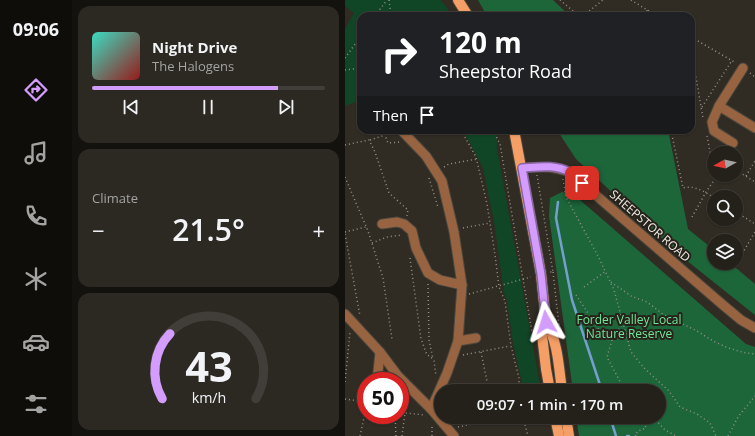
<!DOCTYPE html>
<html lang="en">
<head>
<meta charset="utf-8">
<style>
	:root { --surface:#24211a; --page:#2c2923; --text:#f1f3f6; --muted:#a3a3a2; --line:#413e39; --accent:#d39cfd }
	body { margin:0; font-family:"Open Sans",sans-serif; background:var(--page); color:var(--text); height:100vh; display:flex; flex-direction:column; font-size:15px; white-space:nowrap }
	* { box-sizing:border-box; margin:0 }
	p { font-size:13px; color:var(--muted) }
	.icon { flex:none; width:22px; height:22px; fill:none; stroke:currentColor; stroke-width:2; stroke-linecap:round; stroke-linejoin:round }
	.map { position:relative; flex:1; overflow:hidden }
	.side { display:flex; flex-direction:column; gap:6px; padding:6px; background:#14120e; width:273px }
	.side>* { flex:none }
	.top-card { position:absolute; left:12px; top:12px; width:338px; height:122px; border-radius:12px; box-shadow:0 1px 3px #0004,0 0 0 1px var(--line); background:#202124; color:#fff; overflow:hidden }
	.needle { width:26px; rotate:262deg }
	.fabs { position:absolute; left:362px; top:146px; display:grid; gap:8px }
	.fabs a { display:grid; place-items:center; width:36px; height:36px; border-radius:50%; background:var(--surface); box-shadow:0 1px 3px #0004,0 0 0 1px var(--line); font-size:20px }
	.speed { position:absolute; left:12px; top:372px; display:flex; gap:8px; font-size:20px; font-weight:700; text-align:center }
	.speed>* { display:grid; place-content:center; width:52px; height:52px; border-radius:50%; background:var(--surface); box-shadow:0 1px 3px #0004,0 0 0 1px var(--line); line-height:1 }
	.speed .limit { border:6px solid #d22; background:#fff; color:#111 }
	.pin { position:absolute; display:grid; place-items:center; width:34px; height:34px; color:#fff; margin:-17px; border-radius:8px; box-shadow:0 2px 6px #0006 }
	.me { position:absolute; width:44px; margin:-22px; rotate:354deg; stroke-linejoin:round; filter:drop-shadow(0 0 3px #0008) }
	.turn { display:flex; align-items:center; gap:14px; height:84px; padding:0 16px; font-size:18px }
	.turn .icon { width:52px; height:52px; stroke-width:2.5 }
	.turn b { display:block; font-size:28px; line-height:34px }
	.then { display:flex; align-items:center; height:38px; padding:0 16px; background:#0003; gap:8px; font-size:15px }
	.big { font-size:30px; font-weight:600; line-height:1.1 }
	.side .card { flex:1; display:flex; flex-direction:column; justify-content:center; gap:6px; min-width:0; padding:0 14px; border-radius:12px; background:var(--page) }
	.side .dial { align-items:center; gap:0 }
	.dial svg { height:104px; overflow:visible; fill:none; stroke:var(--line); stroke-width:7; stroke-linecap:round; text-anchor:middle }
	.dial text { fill:var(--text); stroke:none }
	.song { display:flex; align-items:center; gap:12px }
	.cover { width:48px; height:48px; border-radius:6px; background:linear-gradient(135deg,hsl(170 70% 55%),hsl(0 70% 35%)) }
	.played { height:4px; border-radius:2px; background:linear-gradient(90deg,var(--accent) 80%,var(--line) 80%) }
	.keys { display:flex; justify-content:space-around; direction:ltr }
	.heat { display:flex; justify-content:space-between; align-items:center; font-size:22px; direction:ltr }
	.trip { position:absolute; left:89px; top:384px; width:232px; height:40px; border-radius:20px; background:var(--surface); box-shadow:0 1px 3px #0004,0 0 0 1px var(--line); font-weight:600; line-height:40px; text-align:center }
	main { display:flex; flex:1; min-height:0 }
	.menu { display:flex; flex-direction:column; width:72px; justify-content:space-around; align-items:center; background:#0e0d0a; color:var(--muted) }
	.menu .icon { width:28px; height:28px }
	.menu .active { color:var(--accent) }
	.menu b { font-size:18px; color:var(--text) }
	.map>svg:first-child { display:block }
	.green { fill:#104626 }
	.forest { fill:#1d663a }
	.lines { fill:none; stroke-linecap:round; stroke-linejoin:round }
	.stream { stroke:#759fce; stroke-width:2.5 }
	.minor-casing { stroke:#4b473e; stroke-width:11 }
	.major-casing { stroke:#4b473e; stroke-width:12 }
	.path { stroke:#949089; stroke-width:1.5; stroke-dasharray:1 3; stroke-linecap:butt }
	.minor { stroke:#976341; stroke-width:9 }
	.major { stroke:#f59e65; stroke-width:10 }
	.route-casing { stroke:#8965a4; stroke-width:10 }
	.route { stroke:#d39cfd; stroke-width:7 }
	.labels { text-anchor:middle; stroke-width:4; stroke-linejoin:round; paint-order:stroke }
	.street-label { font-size:12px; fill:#efece7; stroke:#27221a }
	.park-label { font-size:12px; fill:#6ee798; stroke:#27221a }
</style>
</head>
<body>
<main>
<nav class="menu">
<b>09:06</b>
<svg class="icon active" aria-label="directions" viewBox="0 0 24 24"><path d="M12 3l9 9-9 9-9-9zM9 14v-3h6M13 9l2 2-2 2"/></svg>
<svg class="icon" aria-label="music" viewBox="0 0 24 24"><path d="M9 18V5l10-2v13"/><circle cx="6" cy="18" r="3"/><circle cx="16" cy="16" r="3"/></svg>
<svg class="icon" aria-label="phone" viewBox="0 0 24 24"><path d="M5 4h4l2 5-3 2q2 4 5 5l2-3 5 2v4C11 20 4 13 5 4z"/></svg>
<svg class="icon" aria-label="climate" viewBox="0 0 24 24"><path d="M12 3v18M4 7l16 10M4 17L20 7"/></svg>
<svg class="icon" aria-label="car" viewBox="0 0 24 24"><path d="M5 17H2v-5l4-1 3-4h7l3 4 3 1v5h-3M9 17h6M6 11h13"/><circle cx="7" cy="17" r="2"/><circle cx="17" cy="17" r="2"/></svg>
<svg class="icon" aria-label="filters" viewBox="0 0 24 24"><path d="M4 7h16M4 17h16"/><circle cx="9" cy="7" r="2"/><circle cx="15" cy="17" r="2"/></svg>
</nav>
<section class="side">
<div class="card">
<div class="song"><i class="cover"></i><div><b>Night Drive</b><p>The Halogens</p></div></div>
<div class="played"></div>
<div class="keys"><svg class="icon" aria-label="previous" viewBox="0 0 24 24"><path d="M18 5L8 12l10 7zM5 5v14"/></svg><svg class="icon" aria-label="pause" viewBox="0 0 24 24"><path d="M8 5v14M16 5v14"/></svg><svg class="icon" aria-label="next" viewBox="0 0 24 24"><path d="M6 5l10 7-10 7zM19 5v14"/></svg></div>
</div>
<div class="card"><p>Climate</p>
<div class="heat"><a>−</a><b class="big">21.5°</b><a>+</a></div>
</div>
<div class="card dial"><svg viewBox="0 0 100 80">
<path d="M14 69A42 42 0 1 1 86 69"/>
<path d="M14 69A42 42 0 0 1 20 19" stroke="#d39cfd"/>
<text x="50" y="56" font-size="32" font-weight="700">43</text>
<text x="50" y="72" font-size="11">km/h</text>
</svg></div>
</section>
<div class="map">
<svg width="410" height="436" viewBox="0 0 410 436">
	<rect width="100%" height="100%" fill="#302c23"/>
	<g class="green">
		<path d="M0,0H95L101,6L106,16H16V100L0,106V29L9,13L0,6Z"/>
		<path d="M118,130H151L152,149L196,391H179L168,343L162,300L159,293L149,221L138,168Z"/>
	</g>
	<g class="forest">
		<path d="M133,0H208L225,16H142Z"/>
		<path d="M212,130H323L343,229L369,250V263H385L410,284V315L336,256L231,159Z"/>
		<path d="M217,192L227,193L401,344L410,347V436H234L231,417H314V391H228L204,216L205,198Z"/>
	</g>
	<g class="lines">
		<g class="stream">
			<path d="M213,202L211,218L227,300L257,391"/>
			<path d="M265,417L271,436"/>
			<path d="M282,436H284"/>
		</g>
		<g class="minor-casing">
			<g id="minor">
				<path d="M374,106L410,128"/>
				<path d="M56,130L81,156L97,181L109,232L117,285L113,341L102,373L86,409"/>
				<path d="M388,143L369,131L367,122L374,106L398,68"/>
				<path d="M177,168C196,167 205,165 224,172L378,305L396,320L410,328"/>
				<path d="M37,224L52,222L59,224L67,231L71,248L83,273L95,280L117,285"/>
				<path d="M0,314L35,352L53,376L86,409L109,436"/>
				<path d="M113,341L131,338"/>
				<path d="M32,381L35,352"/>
			</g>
		</g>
		<g class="major-casing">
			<g id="major">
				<path d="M113,0L123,16"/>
				<path d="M169,130L196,274L201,322L197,335L201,369L205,391"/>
				<path d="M201,322C213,341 214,369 217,391"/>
				<path d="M210,417L214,436"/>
				<path d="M221,417L224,436"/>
			</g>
		</g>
		<g class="path">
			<path d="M44,0L46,16"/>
			<path d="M215,0L234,16"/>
			<path d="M286,0L312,16"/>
			<path d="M302,10L303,16"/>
			<path d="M30,16L42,0"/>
			<path d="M238,16L258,0"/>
			<path d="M240,16H244"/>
			<path d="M346,37L391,63"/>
			<path d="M346,49L358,118"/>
			<path d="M0,58L16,36"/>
			<path d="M0,70L16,68"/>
			<path d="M405,73L410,77"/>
			<path d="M357,107L386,62"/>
			<path d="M38,130L43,143L55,142"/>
			<path d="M116,130L131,157L142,204L150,255L154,287L160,301L166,346L174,378V391"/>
			<path d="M148,130L155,144L187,332"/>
			<path d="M326,130L338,188C349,185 359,191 369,198"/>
			<path d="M362,136L369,172"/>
			<path d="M25,140L40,135"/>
			<path d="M0,145L24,140L30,152L44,193L63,210L62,216"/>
			<path d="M99,167L104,164L132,159"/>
			<path d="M391,170L410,182"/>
			<path d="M192,175L208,272H205"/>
			<path d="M401,176L410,161"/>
			<path d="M0,177L23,231L38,278L47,339"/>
			<path d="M84,178L93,207"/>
			<path d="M218,179L221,197L254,258L269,290L286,352L300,369L324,391L335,407L352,414L365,423L371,436"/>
			<path d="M370,179L373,175"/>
			<path d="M391,212L410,224"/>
			<path d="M347,217L361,192L370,179V175"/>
			<path d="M118,228L145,223"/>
			<path d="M0,232L21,227"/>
			<path d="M0,234L15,316"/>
			<path d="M27,243L42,237L57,235"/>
			<path d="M65,258L76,339L82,355L85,356L89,361L91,376"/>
			<path d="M391,264L410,232"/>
			<path d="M208,272L214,326"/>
			<path d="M266,282L286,296L302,302L319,315L352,331L368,341L383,348L401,353L410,354"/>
			<path d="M83,284L84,340L88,359"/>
			<path d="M239,287L261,271"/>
			<path d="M124,294L186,277"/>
			<path d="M231,295L260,339L267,340L278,323"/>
			<path d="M267,340L262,357L280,391"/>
			<path d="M136,352L144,391"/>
			<path d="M118,355L165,346"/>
			<path d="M0,382L5,332"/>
			<path d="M0,399L21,402"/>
			<path d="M50,415L51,436"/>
			<path d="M178,417L183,436"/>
			<path d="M308,417L320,430L331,436"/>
			<path d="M113,427L161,417"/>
			<path d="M15,436L21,408"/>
			<path d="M57,436L60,413L80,415"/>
			<path d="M87,436V424"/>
			<path d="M291,436L290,435L293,431L301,428L300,425L303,423L302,417"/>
			<path d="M383,436L393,417L410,396"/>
		</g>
		<use href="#minor" class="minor"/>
		<use href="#major" class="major"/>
	</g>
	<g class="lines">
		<g class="route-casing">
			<path id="route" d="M201,322L196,274L177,168C193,167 210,164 224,172C229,175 233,179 237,183"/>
		</g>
		<use href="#route" class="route"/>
	</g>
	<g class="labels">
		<g class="street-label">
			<text transform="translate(305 226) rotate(41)" y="4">SHEEPSTOR ROAD</text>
		</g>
		<g class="park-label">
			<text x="284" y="324">Forder Valley Local<tspan x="284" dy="14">Nature Reserve</tspan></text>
		</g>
	</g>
</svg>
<div class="fabs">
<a><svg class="needle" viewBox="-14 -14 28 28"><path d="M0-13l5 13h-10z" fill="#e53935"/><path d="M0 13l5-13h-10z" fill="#a3a3a2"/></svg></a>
<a><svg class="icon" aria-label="search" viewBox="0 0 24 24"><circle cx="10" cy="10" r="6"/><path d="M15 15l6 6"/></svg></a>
<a><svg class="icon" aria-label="layers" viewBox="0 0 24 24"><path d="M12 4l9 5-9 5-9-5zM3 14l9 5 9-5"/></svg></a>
</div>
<div class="speed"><div class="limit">50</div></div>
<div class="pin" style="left:237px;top:183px;background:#d93025"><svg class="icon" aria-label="arrive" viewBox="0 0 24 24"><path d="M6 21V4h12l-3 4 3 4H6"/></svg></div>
<svg class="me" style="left:201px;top:322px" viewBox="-20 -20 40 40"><path d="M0-17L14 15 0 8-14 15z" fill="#d39cfd" stroke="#fff" stroke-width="4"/></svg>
<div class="trip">09:07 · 1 min · 170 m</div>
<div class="top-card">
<div class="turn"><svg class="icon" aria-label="right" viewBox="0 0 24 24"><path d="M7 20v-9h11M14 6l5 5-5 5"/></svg><div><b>120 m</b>Sheepstor Road</div></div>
<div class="then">Then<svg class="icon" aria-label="arrive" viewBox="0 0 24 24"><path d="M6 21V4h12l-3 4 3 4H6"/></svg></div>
</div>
</div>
</main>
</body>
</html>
